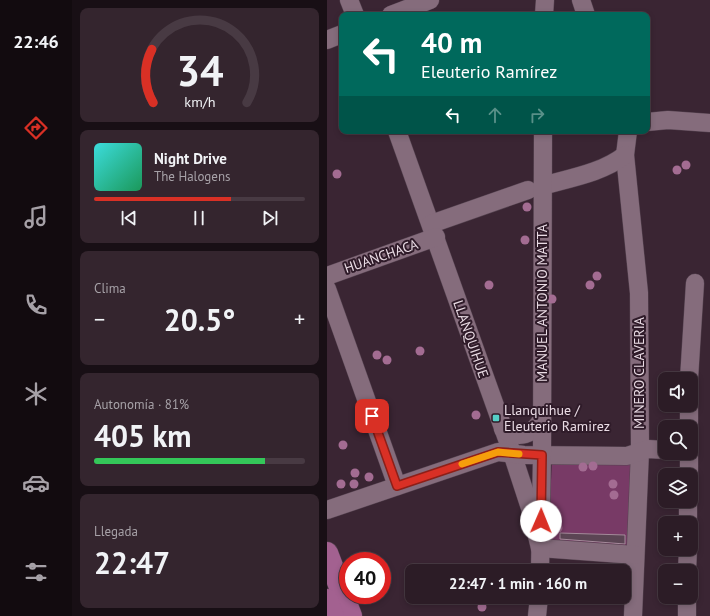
<!DOCTYPE html>
<html lang="es">
<head>
<meta charset="utf-8">
<style>
	:root { --surface:#2c1c26; --page:#34252e; --text:#f1f3f6; --muted:#a6a1a7; --line:#483a43; --accent:#d93025 }
	body { margin:0; font-family:"PT Sans",sans-serif; background:var(--page); color:var(--text); height:100vh; display:flex; flex-direction:column; font-size:15px; white-space:nowrap }
	* { box-sizing:border-box; margin:0 }
	p { font-size:13px; color:var(--muted) }
	.icon { flex:none; width:22px; height:22px; fill:none; stroke:currentColor; stroke-width:2; stroke-linecap:round; stroke-linejoin:round }
	.map { position:relative; flex:1; overflow:hidden }
	.details { display:flex; flex-direction:column; gap:8px; padding:8px; background:#180f15; width:255px }
	.details>* { flex:none }
	.top-card { position:absolute; left:12px; top:12px; width:311px; height:122px; border-radius:8px; box-shadow:0 2px 6px #0003,0 0 0 1px var(--line); background:#00695c; color:#fff; overflow:hidden }
	.tools { position:absolute; left:331px; top:372px; display:grid; gap:8px }
	.tools a { display:grid; place-items:center; width:40px; height:40px; border-radius:8px; background:var(--surface); box-shadow:0 2px 6px #0003,0 0 0 1px var(--line); font-size:20px }
	.speed { position:absolute; left:12px; top:552px; display:flex; gap:8px; font-size:20px; font-weight:700; text-align:center }
	.speed>* { display:grid; place-content:center; width:52px; height:52px; border-radius:50%; background:var(--surface); box-shadow:0 2px 6px #0003,0 0 0 1px var(--line); line-height:1 }
	.speed .limit { border:6px solid #d22; background:#fff; color:#111 }
	.pin { position:absolute; display:grid; place-items:center; width:34px; height:34px; color:#fff; margin:-17px; border-radius:8px; box-shadow:0 2px 6px #0006 }
	.me { position:absolute; width:44px; margin:-22px; rotate:1deg; stroke-linejoin:round; filter:drop-shadow(0 0 3px #0008) }
	.turn { display:flex; align-items:center; gap:14px; height:84px; padding:0 16px; font-size:18px }
	.turn .icon { width:52px; height:52px; stroke-width:2.5 }
	.turn b { display:block; font-size:28px; line-height:34px }
	.lanes { display:flex; align-items:center; height:38px; padding:0 16px; background:#0003; justify-content:center; gap:20px; direction:ltr }
	.lanes .off { opacity:.35 }
	.big { font-size:30px; font-weight:700; line-height:1.1 }
	.details .widget { flex:1; display:flex; flex-direction:column; justify-content:center; gap:6px; min-width:0; padding:0 14px; border-radius:8px; background:var(--page) }
	.details .dial { align-items:center; gap:0 }
	.dial svg { height:104px; overflow:visible; fill:none; stroke:var(--line); stroke-width:7; stroke-linecap:round; text-anchor:middle }
	.dial text { fill:var(--text); stroke:none }
	.song { display:flex; align-items:center; gap:12px }
	.cover { width:48px; height:48px; border-radius:6px; background:linear-gradient(135deg,hsl(180 70% 55%),hsl(150 70% 35%)) }
	.played { height:4px; border-radius:2px; background:linear-gradient(90deg,var(--accent) 65%,var(--line) 65%) }
	.keys { display:flex; justify-content:space-around; direction:ltr }
	.heat { display:flex; justify-content:space-between; align-items:center; font-size:22px; direction:ltr }
	.charge { height:6px; border-radius:3px; background:linear-gradient(90deg,#34c759 81%,var(--line) 0) }
	.trip { position:absolute; left:78px; top:564px; width:226px; height:40px; border-radius:8px; background:var(--surface); box-shadow:0 2px 6px #0003,0 0 0 1px var(--line); font-weight:700; line-height:40px; text-align:center }
	main { display:flex; flex:1; min-height:0 }
	.dock { display:flex; flex-direction:column; width:72px; justify-content:space-around; align-items:center; background:#120b0f; color:var(--muted) }
	.dock .icon { width:28px; height:28px }
	.dock .active { color:var(--accent) }
	.dock b { font-size:18px; color:var(--text) }
	.map>svg:first-child { display:block }
	.green { fill:#783a66 }
	.building { fill:#5b4554; stroke:#a48a9a }
	.lines { fill:none; stroke-linecap:round; stroke-linejoin:round }
	.minor-casing { stroke:#554350; stroke-width:19 }
	.major-casing { stroke:#554350; stroke-width:23 }
	.minor { stroke:#856c7c; stroke-width:18 }
	.major { stroke:#a36190; stroke-width:22 }
	.tree { fill:#a36c92 }
	.route-casing { stroke:#8d1f18; stroke-width:10 }
	.route { stroke:#d93025; stroke-width:7 }
	.slow { stroke:#f59e0b; stroke-width:7 }
	.poi-dot { fill:#55cec6; stroke:#2f1b29; stroke-width:1.5 }
	.labels { text-anchor:middle; stroke-width:4; stroke-linejoin:round; paint-order:stroke }
	.street-label { font-size:14px; fill:#eadce5; stroke:#2f1b29 }
	.poi-label { font-size:14px; fill:#eadce5; stroke:#2f1b29; text-anchor:start }
</style>
</head>
<body>
<main>
<nav class="dock">
<b>22:46</b>
<svg class="icon active" aria-label="directions" viewBox="0 0 24 24"><path d="M12 3l9 9-9 9-9-9zM9 14v-3h6M13 9l2 2-2 2"/></svg>
<svg class="icon" aria-label="music" viewBox="0 0 24 24"><path d="M9 18V5l10-2v13"/><circle cx="6" cy="18" r="3"/><circle cx="16" cy="16" r="3"/></svg>
<svg class="icon" aria-label="phone" viewBox="0 0 24 24"><path d="M5 4h4l2 5-3 2q2 4 5 5l2-3 5 2v4C11 20 4 13 5 4z"/></svg>
<svg class="icon" aria-label="climate" viewBox="0 0 24 24"><path d="M12 3v18M4 7l16 10M4 17L20 7"/></svg>
<svg class="icon" aria-label="car" viewBox="0 0 24 24"><path d="M5 17H2v-5l4-1 3-4h7l3 4 3 1v5h-3M9 17h6M6 11h13"/><circle cx="7" cy="17" r="2"/><circle cx="17" cy="17" r="2"/></svg>
<svg class="icon" aria-label="filters" viewBox="0 0 24 24"><path d="M4 7h16M4 17h16"/><circle cx="9" cy="7" r="2"/><circle cx="15" cy="17" r="2"/></svg>
</nav>
<section class="details">
<div class="widget dial"><svg viewBox="0 0 100 80">
<path d="M14 69A42 42 0 1 1 86 69"/>
<path d="M14 69A42 42 0 0 1 13 28" stroke="#d93025"/>
<text x="50" y="56" font-size="32" font-weight="700">34</text>
<text x="50" y="72" font-size="11">km/h</text>
</svg></div>
<div class="widget">
<div class="song"><i class="cover"></i><div><b>Night Drive</b><p>The Halogens</p></div></div>
<div class="played"></div>
<div class="keys"><svg class="icon" aria-label="previous" viewBox="0 0 24 24"><path d="M18 5L8 12l10 7zM5 5v14"/></svg><svg class="icon" aria-label="pause" viewBox="0 0 24 24"><path d="M8 5v14M16 5v14"/></svg><svg class="icon" aria-label="next" viewBox="0 0 24 24"><path d="M6 5l10 7-10 7zM19 5v14"/></svg></div>
</div>
<div class="widget"><p>Clima</p>
<div class="heat"><a>−</a><b class="big">20.5°</b><a>+</a></div>
</div>
<div class="widget"><p>Autonomía · 81%</p><b class="big">405 km</b><div class="charge"></div></div>
<div class="widget"><p>Llegada</p><b class="big">22:47</b></div>
</section>
<div class="map">
<svg width="383" height="616" viewBox="0 0 383 616">
	<rect width="100%" height="100%" fill="#3a2533"/>
	<path class="green" d="M225,458L306,461L302,552L221,549Z"/>
	<path class="building" d="M233,533L298,535V544L233,539Z"/>
	<g class="lines">
		<g class="minor-casing">
			<g id="minor">
				<path d="M22,0L28,15"/>
				<path d="M254,0L259,15"/>
				<path d="M64,15L103,0"/>
				<path d="M217,15L218,0"/>
				<path d="M0,40L15,34"/>
				<path d="M320,122L341,120L383,123"/>
				<path d="M70,131L185,453L203,508L213,548"/>
				<path d="M301,131L298,155L312,293L313,451L306,616"/>
				<path d="M215,186C243,178 275,173 298,155"/>
				<path d="M104,224L201,190"/>
				<path d="M0,276L109,237"/>
				<path d="M0,289L70,486"/>
				<path d="M362,379L368,283"/>
				<path d="M362,405V427"/>
				<path d="M176,429C192,440 206,435 215,419"/>
				<path d="M362,475V453"/>
				<path d="M0,510L171,452L197,455L300,456L321,449L338,450"/>
				<path d="M361,523V501"/>
				<path d="M213,548L308,555"/>
				<path d="M213,571L215,455L216,131"/>
				<path d="M360,571L361,549"/>
				<path d="M210,616L212,597"/>
				<path d="M360,616V597"/>
			</g>
		</g>
		<g class="major-casing">
			<g id="major">
				<path d="M0,553L24,616"/>
				<path d="M0,600L6,616"/>
			</g>
		</g>
		<use href="#minor" class="minor"/>
		<use href="#major" class="major"/>
	</g>
	<g class="tree">
		<circle cx="359" cy="165" r="4.5"/>
		<circle cx="350" cy="170" r="4.5"/>
		<circle cx="10" cy="174" r="4.5"/>
		<circle cx="200" cy="207" r="4.5"/>
		<circle cx="198" cy="240" r="4.5"/>
		<circle cx="270" cy="276" r="4.5"/>
		<circle cx="162" cy="285" r="4.5"/>
		<circle cx="263" cy="285" r="4.5"/>
		<circle cx="225" cy="299" r="4.5"/>
		<circle cx="93" cy="351" r="4.5"/>
		<circle cx="50" cy="355" r="4.5"/>
		<circle cx="60" cy="360" r="4.5"/>
		<circle cx="149" cy="415" r="4.5"/>
		<circle cx="16" cy="445" r="4.5"/>
		<circle cx="266" cy="466" r="4.5"/>
		<circle cx="256" cy="467" r="4.5"/>
		<circle cx="28" cy="473" r="4.5"/>
		<circle cx="42" cy="477" r="4.5"/>
		<circle cx="14" cy="484" r="4.5"/>
		<circle cx="27" cy="484" r="4.5"/>
		<circle cx="286" cy="484" r="4.5"/>
		<circle cx="287" cy="495" r="4.5"/>
		<circle cx="231" cy="528" r="4.5"/>
		<circle cx="155" cy="607" r="4.5"/>
	</g>
	<g class="lines">
		<g class="route-casing">
			<path id="route" d="M45,416L70,486L171,452L215,455L214,521"/>
		</g>
		<use href="#route" class="route"/>
		<path class="slow" d="M135,464L171,452L192,454"/>
	</g>
	<rect class="poi-dot" x="165" y="414" width="8" height="8" rx="2"/>
	<g class="labels">
		<g class="street-label">
			<text transform="translate(54 256) rotate(-19)" y="5">HUANCHACA</text>
			<text transform="translate(215 303) rotate(-90)" y="5">MANUEL ANTONIO MATTA</text>
			<text transform="translate(144 339) rotate(71)" y="5">LLANQUIHUE</text>
			<text transform="translate(312 373) rotate(-90)" y="5">MINERO CLAVERIA</text>
		</g>
		<g class="poi-label">
			<text x="177" y="415">Llanquihue /<tspan x="177" dy="16">Eleuterio Ramirez</tspan></text>
		</g>
	</g>
</svg>
<div class="tools">
<a><svg class="icon" aria-label="sound" viewBox="0 0 24 24"><path d="M4 9h4l5-4v14l-5-4H4zM17 9q2 3 0 6"/></svg></a>
<a><svg class="icon" aria-label="search" viewBox="0 0 24 24"><circle cx="10" cy="10" r="6"/><path d="M15 15l6 6"/></svg></a>
<a><svg class="icon" aria-label="layers" viewBox="0 0 24 24"><path d="M12 4l9 5-9 5-9-5zM3 14l9 5 9-5"/></svg></a>
<a>+</a>
<a>−</a>
</div>
<div class="speed"><div class="limit">40</div></div>
<div class="pin" style="left:45px;top:416px;background:#d93025"><svg class="icon" aria-label="arrive" viewBox="0 0 24 24"><path d="M6 21V4h12l-3 4 3 4H6"/></svg></div>
<svg class="me" style="left:214px;top:521px" viewBox="-20 -20 40 40"><circle r="19" fill="#fff"/><path d="M0-13L10 11 0 6-10 11z" fill="#d93025"/></svg>
<div class="trip">22:47 · 1 min · 160 m</div>
<div class="top-card">
<div class="turn"><svg class="icon" aria-label="left" viewBox="0 0 24 24"><path d="M17 20v-9H6M10 6l-5 5 5 5"/></svg><div><b>40 m</b>Eleuterio Ramírez</div></div>
<div class="lanes"><svg class="icon" aria-label="left" viewBox="0 0 24 24"><path d="M17 20v-9H6M10 6l-5 5 5 5"/></svg><svg class="icon off" aria-label="ahead" viewBox="0 0 24 24"><path d="M12 20V5M6 11l6-6 6 6"/></svg><svg class="icon off" aria-label="right" viewBox="0 0 24 24"><path d="M7 20v-9h11M14 6l5 5-5 5"/></svg></div>
</div>
</div>
</main>
</body>
</html>
